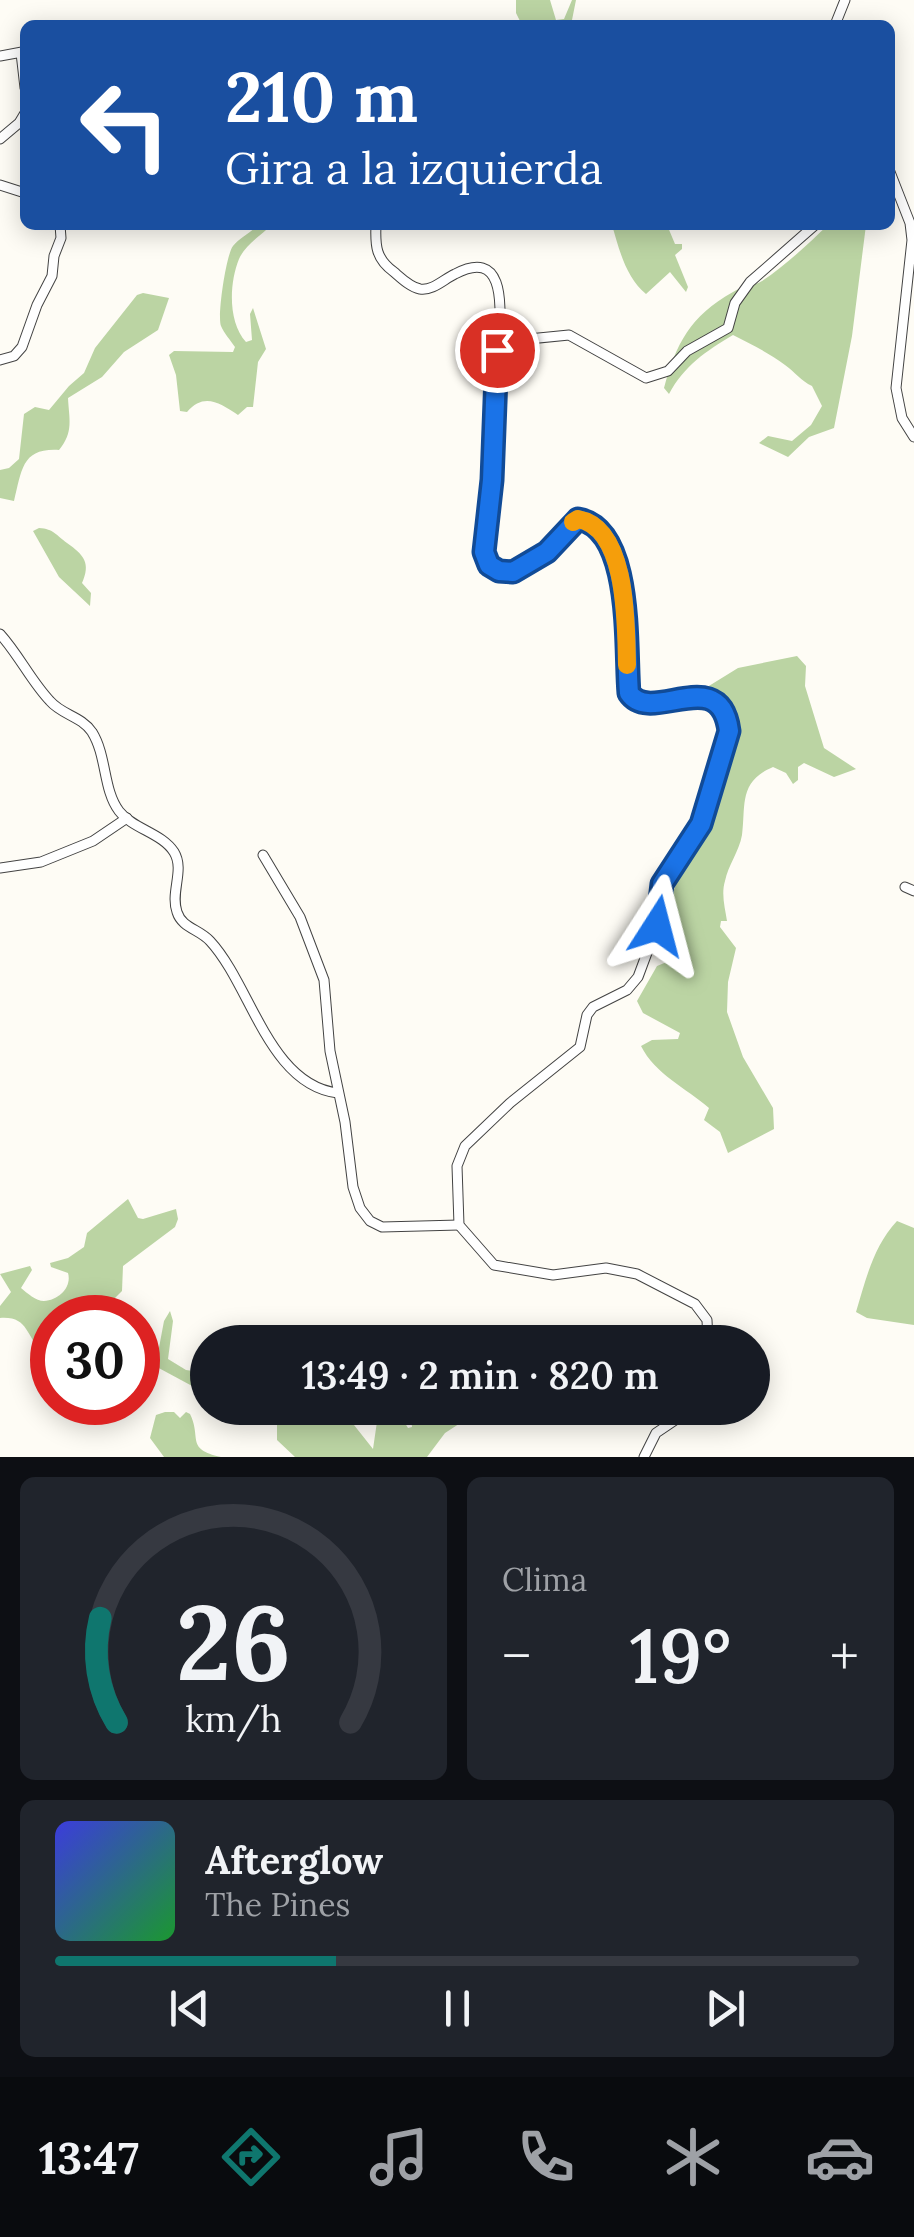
<!DOCTYPE html>
<html lang="es">
<head>
<meta charset="utf-8">
<style>
	:root { --surface:#171b24; --page:#20242c; --text:#f1f3f6; --muted:#9ea1a6; --line:#363941; --accent:#0f766e }
	body { margin:0; font-family:Lora,serif; background:var(--page); color:var(--text); height:100vh; display:flex; flex-direction:column; font-size:38px; white-space:nowrap }
	* { box-sizing:border-box; margin:0 }
	p { font-size:32px; color:var(--muted) }
	.icon { flex:none; width:55px; height:55px; fill:none; stroke:currentColor; stroke-width:2; stroke-linecap:round; stroke-linejoin:round }
	.map { position:relative; height:1457px; overflow:hidden }
	.drawer { display:flex; flex-direction:column; gap:20px; padding:20px; background:#0d0f14; flex:1 }
	.drawer>* { flex:none }
	.hud { position:absolute; left:20px; top:20px; width:875px; height:210px; border-radius:15px; box-shadow:0 5px 25px #0003; background:#1a4fa0; color:#fff; overflow:hidden }
	.speed { position:absolute; left:30px; top:1295px; display:flex; gap:20px; font-size:50px; font-weight:700; text-align:center }
	.speed>* { display:grid; place-content:center; width:130px; height:130px; border-radius:50%; background:var(--surface); box-shadow:0 5px 25px #0003; line-height:1 }
	.speed .limit { border:15px solid #d22; background:#fff; color:#111 }
	.pin { position:absolute; display:grid; place-items:center; width:85px; height:85px; color:#fff; margin:-42px; border:5px solid #fff; border-radius:50%; box-shadow:0 2px 10px #0007 }
	.me { position:absolute; width:110px; margin:-55px; rotate:9deg; stroke-linejoin:round; filter:drop-shadow(0 0 8px #0008) }
	.turn { display:flex; align-items:center; gap:35px; height:210px; padding:0 40px; font-size:45px }
	.turn .icon { width:130px; height:130px; stroke-width:2.5 }
	.turn b { display:block; font-size:70px; line-height:85px }
	.big { font-size:75px; font-weight:600; line-height:1.1 }
	.drawer .card { flex:1; display:flex; flex-direction:column; justify-content:center; gap:15px; min-width:0; padding:0 35px; border-radius:15px; background:var(--page) }
	.drawer .dial { align-items:center; gap:0 }
	.dial svg { height:260px; overflow:visible; fill:none; stroke:var(--line); stroke-width:7; stroke-linecap:round; text-anchor:middle }
	.dial text { fill:var(--text); stroke:none }
	.song { display:flex; align-items:center; gap:30px }
	.cover { width:120px; height:120px; border-radius:15px; background:linear-gradient(135deg,hsl(240 70% 55%),hsl(130 70% 35%)) }
	.played { height:10px; border-radius:5px; background:linear-gradient(90deg,var(--accent) 35%,var(--line) 35%) }
	.keys { display:flex; justify-content:space-around; direction:ltr }
	.heat { display:flex; justify-content:space-between; align-items:center; font-size:55px; direction:ltr }
	.drawer .tiles { flex:1; display:grid; gap:20px; grid-template-columns:1fr 1fr }
	.card:last-child { grid-column:span 2 }
	.trip { position:absolute; left:190px; top:1325px; width:580px; height:100px; border-radius:50px; background:var(--surface); box-shadow:0 5px 25px #0003; font-weight:600; line-height:100px; text-align:center }
	.tab-bar { display:flex; height:160px; justify-content:space-around; align-items:center; background:#090b0e; color:var(--muted) }
	.tab-bar .icon { width:70px; height:70px }
	.tab-bar .selected { color:var(--accent) }
	.tab-bar b { font-size:45px; color:var(--text) }
	.map>svg:first-child { display:block }
	.forest { fill:#bbd4a3 }
	.lines { fill:none; stroke-linecap:round; stroke-linejoin:round }
	.minor-casing { stroke:#434343; stroke-width:11 }
	.minor { stroke:#fff; stroke-width:9 }
	.route-casing { stroke:#114b97; stroke-width:25 }
	.route { stroke:#1a73e8; stroke-width:18 }
	.slow { stroke:#f59e0b; stroke-width:18 }
</style>
</head>
<body>
<div class="map">
<svg width="914" height="1457" viewBox="0 0 914 1457">
	<rect width="100%" height="100%" fill="#fefcf5"/>
	<g class="forest">
		<path d="M516,0H550L556,20L564,19L572,0H576L571,25H522L516,13Z"/>
		<path d="M258,225H267L266,230C257,238 244,247 239,259C229,284 228,322 246,342L252,340L250,314L253,308L266,349L258,362L253,407H247L238,415C220,403 204,392 187,412L180,411L176,375L169,355L174,351L233,352L235,347C231,341 224,333 221,326C217,317 226,255 233,246C239,238 250,233 258,225Z"/>
		<path d="M612,225H667L675,244H682V249L675,255L688,287L686,292L670,272L646,294C626,278 619,249 612,225Z"/>
		<path d="M828,225H866L852,336L834,428L809,437L788,457L759,443L768,436L792,441L811,425L822,406L812,386C801,381 795,372 785,365C769,353 751,344 733,335C706,351 684,366 669,394L664,388C676,344 690,316 733,292C742,286 754,286 762,281C785,266 808,244 828,225Z"/>
		<path d="M143,293L169,298L158,330L124,352L102,377L68,398C69,419 74,432 59,450C22,448 22,469 14,501L0,498V470L9,468L19,459L24,414L35,407L49,410L69,386L84,373L95,348L137,295Z"/>
		<path d="M39,528C54,529 56,535 67,543C84,555 91,563 82,583L91,593L90,606L59,577L33,531Z"/>
		<path d="M797,656L806,666L805,686L824,748L856,769L834,777L804,763L798,767V780L793,784L786,773L773,767C738,782 746,806 742,835C739,852 728,865 725,881C721,894 725,908 727,921H721L720,927L736,948L728,982L727,1012L743,1057L773,1108L774,1129L728,1153L720,1132L704,1120L709,1108C686,1088 655,1074 641,1046L652,1040L678,1039L680,1033L643,1013L637,1001L657,966L686,954V948L671,929L670,900L682,869L712,821L718,786L736,730V715L728,704L704,689L738,668Z"/>
		<path d="M128,1199L138,1218L143,1219L176,1209L178,1219L175,1227L123,1266L122,1291L96,1317L52,1318V1350L42,1351C25,1336 29,1316 0,1318V1306L11,1292L0,1274L30,1266L32,1270L21,1288C27,1293 36,1301 44,1301C59,1300 72,1287 68,1273L51,1267L50,1263L68,1258L84,1247L87,1233Z"/>
		<path d="M897,1221L914,1228V1325L867,1318L856,1312C866,1279 873,1247 897,1221Z"/>
		<path d="M170,1311L173,1321L168,1359L186,1370L207,1373V1394L155,1366L146,1356L158,1353L164,1321Z"/>
		<path d="M289,1408H350L354,1425L373,1449L379,1408H402L403,1420L408,1428L412,1427L410,1408H466L465,1420L445,1433L427,1457H295L277,1440V1424Z"/>
		<path d="M165,1412H174L180,1418L186,1412L190,1414C202,1438 185,1449 221,1457H164L150,1438L156,1415Z"/>
	</g>
	<g class="lines">
		<g class="minor-casing">
			<g id="minor">
				<path d="M835,25L845,0"/>
				<path d="M21,53L25,88"/>
				<path d="M0,56L22,52"/>
				<path d="M0,139L19,123L25,113"/>
				<path d="M890,172L910,223L912,240L896,388L902,418L914,437"/>
				<path d="M0,185L25,193"/>
				<path d="M376,225C375,246 376,259 394,272C401,278 410,287 420,289C433,291 444,279 455,274C508,246 500,312 499,342L569,335L646,378L668,371L687,351L728,328L735,303L750,282L815,225"/>
				<path d="M499,342L493,480L484,552L489,565L499,571L513,572L547,551L578,519C635,529 625,650 629,693C648,722 685,679 723,709L729,731L701,824L661,883L657,926L638,977L627,990L593,1007L587,1015L580,1047L510,1103L465,1146L457,1166L459,1225L494,1265L553,1275L606,1268L637,1274L695,1304L707,1320L708,1342"/>
				<path d="M0,360L14,356L22,347L37,305L52,276L54,256L61,238L60,225"/>
				<path d="M0,634C19,655 31,681 50,701C62,715 81,716 92,732C107,756 103,790 119,811C133,829 162,833 174,852C185,870 170,892 177,912C182,928 199,929 210,941C251,985 269,1085 338,1093"/>
				<path d="M263,855L300,917L324,980L330,1051L345,1122L353,1187L360,1208L370,1221L382,1227L459,1225"/>
				<path d="M0,868L41,862L93,841L127,818"/>
				<path d="M905,887L914,891"/>
				<path d="M644,1457L656,1433L693,1408"/>
			</g>
		</g>
		<use href="#minor" class="minor"/>
	</g>
	<g class="lines">
		<g class="route-casing">
			<path id="route" d="M497,350L492,480L484,552L489,565L499,571L513,572L547,552L578,519C634,529 625,650 629,693C651,726 720,662 729,731L701,824L662,884L657,926"/>
		</g>
		<use href="#route" class="route"/>
		<path class="slow" d="M573,522L578,519C628,528 626,626 627,665"/>
	</g>
</svg>
<div class="speed"><div class="limit">30</div></div>
<div class="pin" style="left:497px;top:350px;background:#d93025"><svg class="icon" aria-label="arrive" viewBox="0 0 24 24"><path d="M6 21V4h12l-3 4 3 4H6"/></svg></div>
<svg class="me" style="left:657px;top:926px" viewBox="-20 -20 40 40"><path d="M0-17L14 15 0 8-14 15z" fill="#1a73e8" stroke="#fff" stroke-width="4"/></svg>
<div class="trip">13:49 · 2 min · 820 m</div>
<div class="hud">
<div class="turn"><svg class="icon" aria-label="left" viewBox="0 0 24 24"><path d="M17 20v-9H6M10 6l-5 5 5 5"/></svg><div><b>210 m</b>Gira a la izquierda</div></div>
</div>
</div>
<section class="drawer">
<div class="tiles">
<div class="card dial"><svg viewBox="0 0 100 80">
<path d="M14 69A42 42 0 1 1 86 69"/>
<path d="M14 69A42 42 0 0 1 9 37" stroke="#0f766e"/>
<text x="50" y="56" font-size="32" font-weight="700">26</text>
<text x="50" y="72" font-size="11">km/h</text>
</svg></div>
<div class="card"><p>Clima</p>
<div class="heat"><a>−</a><b class="big">19°</b><a>+</a></div>
</div>
<div class="card">
<div class="song"><i class="cover"></i><div><b>Afterglow</b><p>The Pines</p></div></div>
<div class="played"></div>
<div class="keys"><svg class="icon" aria-label="previous" viewBox="0 0 24 24"><path d="M18 5L8 12l10 7zM5 5v14"/></svg><svg class="icon" aria-label="pause" viewBox="0 0 24 24"><path d="M8 5v14M16 5v14"/></svg><svg class="icon" aria-label="next" viewBox="0 0 24 24"><path d="M6 5l10 7-10 7zM19 5v14"/></svg></div>
</div>
</div>
</section>
<nav class="tab-bar">
<b>13:47</b>
<svg class="icon selected" aria-label="directions" viewBox="0 0 24 24"><path d="M12 3l9 9-9 9-9-9zM9 14v-3h6M13 9l2 2-2 2"/></svg>
<svg class="icon" aria-label="music" viewBox="0 0 24 24"><path d="M9 18V5l10-2v13"/><circle cx="6" cy="18" r="3"/><circle cx="16" cy="16" r="3"/></svg>
<svg class="icon" aria-label="phone" viewBox="0 0 24 24"><path d="M5 4h4l2 5-3 2q2 4 5 5l2-3 5 2v4C11 20 4 13 5 4z"/></svg>
<svg class="icon" aria-label="climate" viewBox="0 0 24 24"><path d="M12 3v18M4 7l16 10M4 17L20 7"/></svg>
<svg class="icon" aria-label="car" viewBox="0 0 24 24"><path d="M5 17H2v-5l4-1 3-4h7l3 4 3 1v5h-3M9 17h6M6 11h13"/><circle cx="7" cy="17" r="2"/><circle cx="17" cy="17" r="2"/></svg>
</nav>
</body>
</html>
